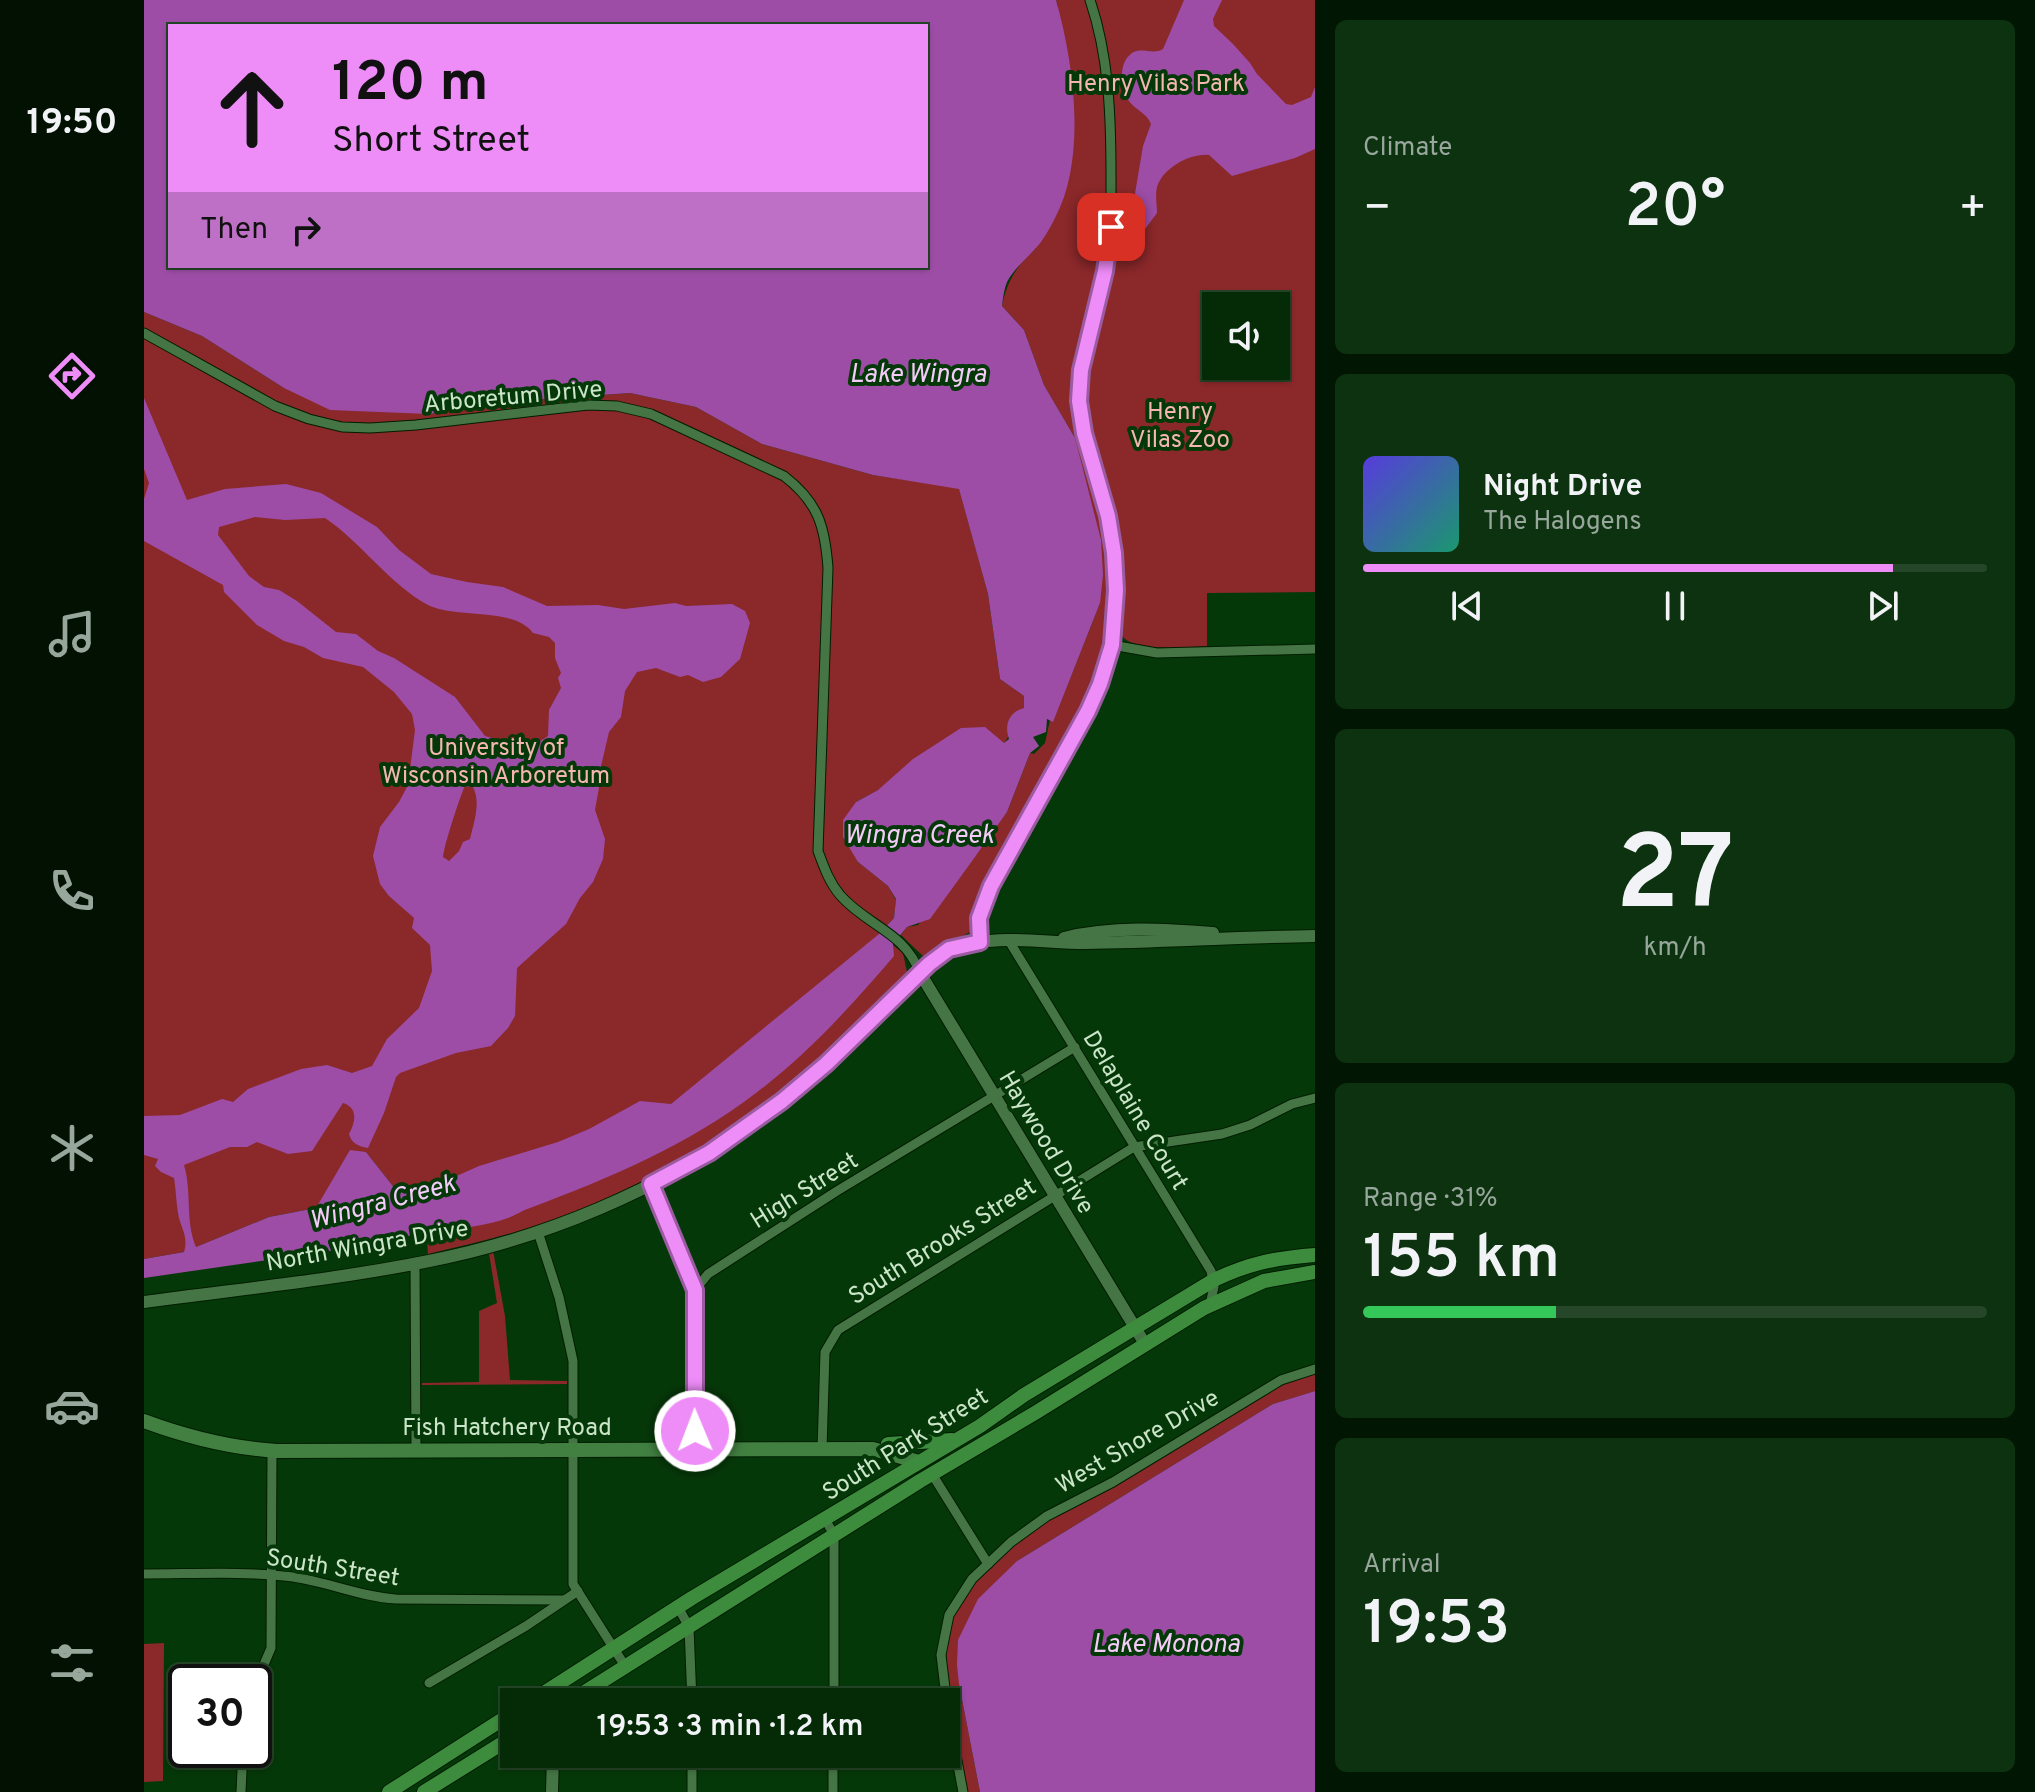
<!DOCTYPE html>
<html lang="en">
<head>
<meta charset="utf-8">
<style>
	:root { --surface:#042a06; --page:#0d3210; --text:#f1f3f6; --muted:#97a79b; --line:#254628; --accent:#ee8cf8 }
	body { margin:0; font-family:Overpass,sans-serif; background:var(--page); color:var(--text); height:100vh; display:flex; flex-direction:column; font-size:30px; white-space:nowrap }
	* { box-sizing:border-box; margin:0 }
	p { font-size:26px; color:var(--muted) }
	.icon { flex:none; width:44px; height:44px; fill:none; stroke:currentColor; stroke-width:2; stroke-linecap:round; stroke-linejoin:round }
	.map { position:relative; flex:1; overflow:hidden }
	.side { display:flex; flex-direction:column; gap:20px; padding:20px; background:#021703; width:720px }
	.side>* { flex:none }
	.top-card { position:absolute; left:24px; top:24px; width:760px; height:244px; border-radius:0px; box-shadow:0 2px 6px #0004,0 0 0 2px var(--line); background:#ee8cf8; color:#111; overflow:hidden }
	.buttons { position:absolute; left:1058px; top:292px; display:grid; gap:16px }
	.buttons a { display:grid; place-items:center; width:88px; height:88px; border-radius:0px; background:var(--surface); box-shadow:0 2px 6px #0004,0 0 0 2px var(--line); font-size:40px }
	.speed { position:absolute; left:24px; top:1664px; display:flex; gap:16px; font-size:40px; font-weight:700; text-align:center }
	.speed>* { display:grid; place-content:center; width:104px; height:104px; border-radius:50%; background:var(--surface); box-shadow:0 2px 6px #0004,0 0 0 2px var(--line); line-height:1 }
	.speed .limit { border:4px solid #111; border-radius:12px; background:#fff; color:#111 }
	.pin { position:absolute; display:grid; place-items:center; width:68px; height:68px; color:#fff; margin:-34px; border-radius:16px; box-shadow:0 4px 12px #0006 }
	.me { position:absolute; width:88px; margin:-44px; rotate:359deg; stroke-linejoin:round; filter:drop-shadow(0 0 6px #0008) }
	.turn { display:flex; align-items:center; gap:28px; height:168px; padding:0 32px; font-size:36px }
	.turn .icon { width:104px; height:104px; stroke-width:2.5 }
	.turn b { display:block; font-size:56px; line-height:68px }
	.then { display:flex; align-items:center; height:76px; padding:0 32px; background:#0003; gap:16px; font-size:30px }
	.big { font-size:60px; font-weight:600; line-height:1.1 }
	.side .tile { flex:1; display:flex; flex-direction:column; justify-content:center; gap:12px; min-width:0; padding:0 28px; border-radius:12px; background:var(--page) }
	.side .dial { align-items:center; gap:0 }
	.dial b { font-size:104px; line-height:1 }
	.song { display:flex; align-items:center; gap:24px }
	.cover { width:96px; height:96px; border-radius:12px; background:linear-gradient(135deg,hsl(250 70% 55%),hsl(160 70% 35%)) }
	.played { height:8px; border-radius:4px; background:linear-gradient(90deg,var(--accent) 85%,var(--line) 85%) }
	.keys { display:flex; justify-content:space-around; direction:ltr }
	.heat { display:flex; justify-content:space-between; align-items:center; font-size:44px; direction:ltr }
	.charge { height:12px; border-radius:6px; background:linear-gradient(90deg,#34c759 31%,var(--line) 0) }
	.trip { position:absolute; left:356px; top:1688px; width:460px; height:80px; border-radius:0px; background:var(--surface); box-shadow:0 2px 6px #0004,0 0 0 2px var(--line); font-weight:600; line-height:80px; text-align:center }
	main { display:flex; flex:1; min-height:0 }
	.tabs { display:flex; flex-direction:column; width:144px; justify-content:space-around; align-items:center; background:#021102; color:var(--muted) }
	.tabs .icon { width:56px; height:56px }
	.tabs .active { color:var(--accent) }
	.tabs b { font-size:36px; color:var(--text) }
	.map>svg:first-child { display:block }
	.green { fill:#8b282a; fill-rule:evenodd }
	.water { fill:#9d4da6; fill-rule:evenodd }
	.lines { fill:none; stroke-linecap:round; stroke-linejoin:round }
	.minor-casing { stroke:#001d00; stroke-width:11 }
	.tertiary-casing { stroke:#001d00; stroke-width:14 }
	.secondary-casing { stroke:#001d00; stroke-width:16 }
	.primary-casing { stroke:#001d00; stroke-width:16 }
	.minor { stroke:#457544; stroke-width:9 }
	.tertiary { stroke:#457544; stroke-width:12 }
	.secondary { stroke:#418041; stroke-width:14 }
	.primary { stroke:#3d8b3d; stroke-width:14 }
	.route-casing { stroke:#9b5ba1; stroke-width:20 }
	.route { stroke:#ee8cf8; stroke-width:14 }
	.labels { text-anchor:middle; stroke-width:8; stroke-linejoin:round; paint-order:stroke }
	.park-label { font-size:24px; fill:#f5b6b1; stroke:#053808 }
	.street-label { font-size:24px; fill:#cbe5c9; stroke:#053808 }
	.water-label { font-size:26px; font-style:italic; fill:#f5ccf9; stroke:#053808 }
</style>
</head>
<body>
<main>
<nav class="tabs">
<b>19:50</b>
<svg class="icon active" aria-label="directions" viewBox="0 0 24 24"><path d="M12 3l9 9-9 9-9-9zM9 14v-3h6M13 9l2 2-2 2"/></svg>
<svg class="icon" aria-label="music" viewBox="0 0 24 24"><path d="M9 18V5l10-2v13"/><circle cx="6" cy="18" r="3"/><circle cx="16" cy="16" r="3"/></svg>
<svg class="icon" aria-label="phone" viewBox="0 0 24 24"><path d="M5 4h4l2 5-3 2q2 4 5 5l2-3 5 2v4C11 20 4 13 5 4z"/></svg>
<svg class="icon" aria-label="climate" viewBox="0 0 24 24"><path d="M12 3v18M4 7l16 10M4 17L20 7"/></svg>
<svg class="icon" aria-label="car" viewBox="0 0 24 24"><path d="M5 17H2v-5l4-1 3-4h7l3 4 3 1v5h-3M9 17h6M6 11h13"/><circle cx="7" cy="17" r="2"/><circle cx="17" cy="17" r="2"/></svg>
<svg class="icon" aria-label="filters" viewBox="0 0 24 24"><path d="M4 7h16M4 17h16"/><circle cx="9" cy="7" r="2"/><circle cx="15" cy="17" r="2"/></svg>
</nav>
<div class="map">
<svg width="1171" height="1792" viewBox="0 0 1171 1792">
	<rect width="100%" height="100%" fill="#053808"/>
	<g class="green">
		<path d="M912,0H1171V592L1063,593V646C1044,647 978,654 975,629L964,628C945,721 878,810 834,894L830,906L828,931L779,956L757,935L763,927L774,925L863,812L886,753L890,754L901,743L906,720L909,721L956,603L931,438L900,385L880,330L858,306C863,281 873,265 892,248L914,6ZM1072,306H1132V366H1072Z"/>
		<path d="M0,312L58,336L140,388L285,414L384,400L486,393L552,407L618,444L729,475L815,488L844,594L856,679L880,696V709L860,744L734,790L712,802L714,862L744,886L752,900L750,918L735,934L759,953L763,972C659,1087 534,1181 384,1228C351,1239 317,1246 284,1254L279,1191L252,1190L222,1152L172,1208L125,1217L40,1252L0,1259Z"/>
		<path d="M348,1245L361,1316L366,1380L423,1381V1384L278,1385V1383L335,1382V1311L353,1303L344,1247Z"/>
		<path d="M1171,1369V1391L1129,1404L873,1561L815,1684L836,1792H819L797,1665L811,1603L867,1542L1137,1380Z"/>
		<path d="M20,1643L19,1781L0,1782V1644Z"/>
	</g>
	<g class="water">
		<path d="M0,0H912C930,64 943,158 911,218C906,228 899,241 891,249C881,260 870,269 863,282C860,289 859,298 858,306L880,330L900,385L931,438L957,540L959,575L956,603L909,722L903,719L902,732L889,737L895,746L886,753L863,812L823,868L786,919L763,927L749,944L750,956C708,1005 664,1054 612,1093C542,1146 468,1177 386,1208C379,1210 372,1215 364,1218C324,1232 280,1228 240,1243L0,1278V1259L40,1252C45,1236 36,1227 34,1213C32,1201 32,1190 30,1178L17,1172L11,1166L14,1159L0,1155V1116L36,1115L78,1099L89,1102L104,1089L157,1069L183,1065L208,1073L228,1066L243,1039L275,1008L288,971L286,945L268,928L270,918L245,896L236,884L229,856L236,827L255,802L264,785L271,730L268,714L250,692L219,667L179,658L160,647L140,641L113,625L80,592L79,585L0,541V499L5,483L0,469V398L43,500L81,489L142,484L177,493L233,527L255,550L287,574L323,582L359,587L403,606L454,605L480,609L531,603L542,606L588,604L601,611L606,623L596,659L577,677L559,682L544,675L536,677L512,668L493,672L481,691L477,717L465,732L454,779L456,782L451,810L461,839L459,859L449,882L436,898L422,924L373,968L371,1016L364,1028L347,1046L312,1053L256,1073L252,1077L240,1113L224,1148C214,1146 208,1144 205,1134C211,1123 215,1108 199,1103L168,1151L144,1154L113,1142L103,1147H86L40,1165C48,1191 41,1221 52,1247L125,1217L172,1208L206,1150L222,1152L252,1190L279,1191L335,1166L414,1142L445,1129L496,1101L527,1104L735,934L750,918L752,899L744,886L714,862L699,837V820L712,802L734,790L769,759L817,728L841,727L860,743L865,739C860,725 865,712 880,708V696L856,679L844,594L815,489L729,475L618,444L552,407L486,393L384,400L285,414L186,410L140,388L58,336L0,312ZM26,26H782V266H26ZM111,517L141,520L181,518C217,542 246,585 284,605C313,619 370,607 389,633L405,637L411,643V658L417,673L414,678L417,688L405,710L404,736C386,751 361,742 341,736L311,697L250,658L234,651L212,634L192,632L153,601L135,590L120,587L105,576L74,535L75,527ZM321,786L329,787C337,803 330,822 326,839L319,842L315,851L305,861L299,857C299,848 317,793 321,786Z"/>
		<path d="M1040,0H1078L1069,19L1070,26L1089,44L1106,63L1113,74L1142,104L1148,105L1167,97L1171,87V149L1151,158L1088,176L1065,155C1046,153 1019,168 1013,187C1011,195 1013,205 1013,213L1001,229L991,233L985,229L999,146L1007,124C1003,113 991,110 985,101C977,88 973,64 988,53C998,47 1009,55 1019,49Z"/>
		<path d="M1171,1391V1792H836L815,1684L813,1665L814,1640L834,1599L873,1561L1129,1404Z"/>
	</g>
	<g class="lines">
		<g class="minor-casing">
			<g id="minor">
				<path d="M0,333L131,406L165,419L198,427L226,428L272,425L444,405L473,406L507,414L640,476C674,502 681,526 684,568L674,851C680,867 685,882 696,895C723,926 760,931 776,973"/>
				<path d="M968,645L1013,653L1171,649"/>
				<path d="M865,941L1067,1271L1070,1287L1066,1304"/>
				<path d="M836,942L837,907L944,711C982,630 977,564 954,480C946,451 933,421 935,391C937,351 953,311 961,272C968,240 967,207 967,175C967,116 965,56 946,0"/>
				<path d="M507,1184L551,1290"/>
				<path d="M394,1232L415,1297L429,1361V1584L481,1666"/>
				<path d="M271,1264L272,1450"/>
				<path d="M554,1448L551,1435V1290L564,1274L693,1191L931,1047"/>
				<path d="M678,1449L681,1352L694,1330L990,1147L1078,1134L1106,1125L1148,1104L1171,1098"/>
				<path d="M788,1474L844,1564"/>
				<path d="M681,1519L690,1535V1702"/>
				<path d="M0,1574C50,1574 100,1571 149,1577C184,1582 217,1597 252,1599L419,1600"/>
				<path d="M534,1607L545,1627L548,1702"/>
				<path d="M285,1683L382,1626L434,1591"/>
				<path d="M110,1688L127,1648L128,1450"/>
				<path d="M97,1792L99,1750"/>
				<path d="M548,1792V1754"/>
				<path d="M689,1792V1754"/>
				<path d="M819,1792L804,1713L797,1655L805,1615L828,1579L867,1542L903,1516L969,1482L1137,1380L1171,1369"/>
			</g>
		</g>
		<g class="tertiary-casing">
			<g id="tertiary">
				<path d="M920,938C967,926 1020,929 1069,933"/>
				<path d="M776,973L1001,1344"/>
				<path d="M0,1302C95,1289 191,1280 285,1261C402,1238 514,1190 612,1122C662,1086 705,1040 749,998C766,982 786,957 808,949C849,933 898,943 941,943C1018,942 1094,937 1171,936"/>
				<path d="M408,1792L409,1754"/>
			</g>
		</g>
		<g class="secondary-casing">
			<path id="secondary" d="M0,1421C43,1437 87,1448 133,1451L729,1449L775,1462"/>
		</g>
		<g class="primary-casing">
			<g id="primary">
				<path d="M744,1444L808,1440"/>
				<path d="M386,1702L548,1598L836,1426L880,1395L1070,1280C1105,1263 1132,1258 1171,1255"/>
				<path d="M425,1702L776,1481L891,1413L1060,1308L1120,1281L1171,1272"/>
				<path d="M245,1792L370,1712"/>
				<path d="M280,1792L370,1736"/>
			</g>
		</g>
		<use href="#minor" class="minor"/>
		<use href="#tertiary" class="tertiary"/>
		<use href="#secondary" class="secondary"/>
		<use href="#primary" class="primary"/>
	</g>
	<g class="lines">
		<g class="route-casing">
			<path id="route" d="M551,1431V1290L507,1184L565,1153L638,1101L682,1064L785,964L805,949L836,942L835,918L847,886L944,711L956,684L968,645L972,590L970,553L964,516L940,433L935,401L937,370L961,271L967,227"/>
		</g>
		<use href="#route" class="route"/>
	</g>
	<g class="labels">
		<g class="park-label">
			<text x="1012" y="91">Henry Vilas Park</text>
			<text x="1036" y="419">Henry<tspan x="1036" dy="28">Vilas Zoo</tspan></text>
			<text x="352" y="755">University of<tspan x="352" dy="28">Wisconsin Arboretum</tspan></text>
		</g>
		<g class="street-label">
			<text transform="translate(369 396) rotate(-5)" y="8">Arboretum Drive</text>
			<text transform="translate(992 1110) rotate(59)" y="8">Delaplaine Court</text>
			<text transform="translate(903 1142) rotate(59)" y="8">Haywood Drive</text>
			<text transform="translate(660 1190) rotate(-32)" y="8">High Street</text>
			<text transform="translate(798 1241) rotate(-32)" y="8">South Brooks Street</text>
			<text transform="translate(223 1245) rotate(-10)" y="8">North Wingra Drive</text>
			<text x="363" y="1435">Fish Hatchery Road</text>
			<text transform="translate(993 1441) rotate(-30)" y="8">West Shore Drive</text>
			<text transform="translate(761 1444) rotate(-32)" y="8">South Park Street</text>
			<text transform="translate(189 1567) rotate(9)" y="8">South Street</text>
		</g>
		<g class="water-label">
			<text x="774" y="382">Lake Wingra</text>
			<text x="775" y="843">Wingra Creek</text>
			<text transform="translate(238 1201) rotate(-15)" y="9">Wingra Creek</text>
			<text x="1022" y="1652">Lake Monona</text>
		</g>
	</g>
</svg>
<div class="buttons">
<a><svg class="icon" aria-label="sound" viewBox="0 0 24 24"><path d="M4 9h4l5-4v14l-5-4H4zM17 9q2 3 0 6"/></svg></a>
</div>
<div class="speed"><div class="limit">30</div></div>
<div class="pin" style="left:967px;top:227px;background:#d93025"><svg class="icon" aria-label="arrive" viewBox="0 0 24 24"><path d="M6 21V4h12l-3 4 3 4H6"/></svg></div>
<svg class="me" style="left:551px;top:1431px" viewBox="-20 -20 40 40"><circle r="17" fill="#ee8cf8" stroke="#fff" stroke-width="3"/><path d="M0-11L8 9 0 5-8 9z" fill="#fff"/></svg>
<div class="trip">19:53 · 3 min · 1.2 km</div>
<div class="top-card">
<div class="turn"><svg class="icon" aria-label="ahead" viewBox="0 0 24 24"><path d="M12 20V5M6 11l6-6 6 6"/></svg><div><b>120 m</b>Short Street</div></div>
<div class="then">Then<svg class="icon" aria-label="right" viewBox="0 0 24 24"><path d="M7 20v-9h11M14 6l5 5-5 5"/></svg></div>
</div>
</div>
<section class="side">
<div class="tile"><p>Climate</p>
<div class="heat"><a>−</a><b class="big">20°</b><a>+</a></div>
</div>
<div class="tile">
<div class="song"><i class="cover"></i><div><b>Night Drive</b><p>The Halogens</p></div></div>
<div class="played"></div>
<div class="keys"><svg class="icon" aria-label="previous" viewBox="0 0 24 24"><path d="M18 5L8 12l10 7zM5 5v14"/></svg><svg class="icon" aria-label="pause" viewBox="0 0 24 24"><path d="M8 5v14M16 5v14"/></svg><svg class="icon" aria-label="next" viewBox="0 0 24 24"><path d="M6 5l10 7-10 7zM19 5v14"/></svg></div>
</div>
<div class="tile dial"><b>27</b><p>km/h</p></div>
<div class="tile"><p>Range · 31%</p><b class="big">155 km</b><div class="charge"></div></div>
<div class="tile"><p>Arrival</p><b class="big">19:53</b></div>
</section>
</main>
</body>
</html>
